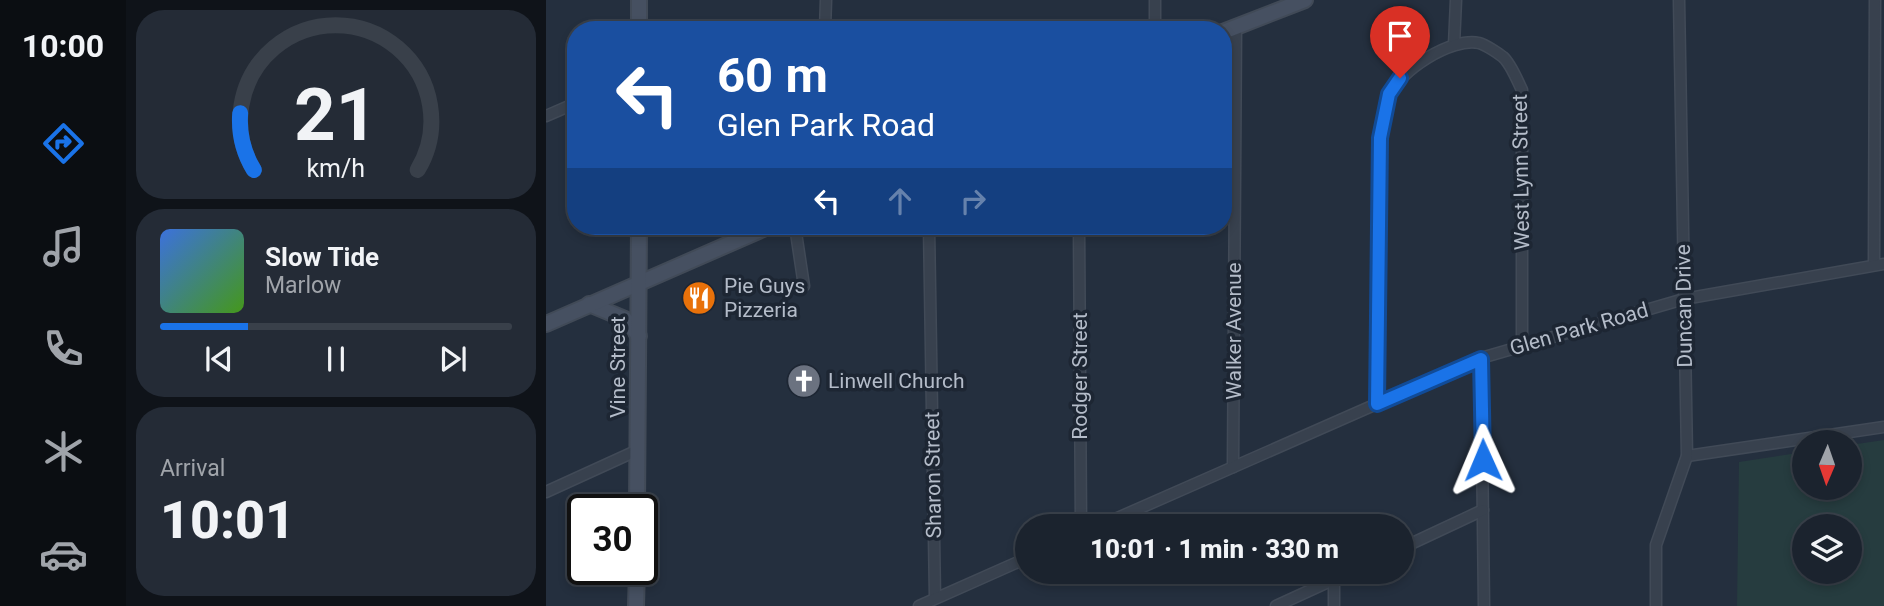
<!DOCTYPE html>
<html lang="en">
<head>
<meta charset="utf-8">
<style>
	:root { --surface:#1b232e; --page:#242b36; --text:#f1f3f6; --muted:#a0a4aa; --line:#39404a; --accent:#1a73e8 }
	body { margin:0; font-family:Roboto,sans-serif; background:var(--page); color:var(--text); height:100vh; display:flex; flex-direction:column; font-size:26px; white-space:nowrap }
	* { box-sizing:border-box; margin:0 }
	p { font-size:23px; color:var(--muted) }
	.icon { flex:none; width:38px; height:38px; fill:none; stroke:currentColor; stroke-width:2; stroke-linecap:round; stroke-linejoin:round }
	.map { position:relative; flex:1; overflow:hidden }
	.drawer { display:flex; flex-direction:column; gap:10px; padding:10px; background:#0f1319; width:420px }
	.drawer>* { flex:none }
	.banner { position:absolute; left:21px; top:21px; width:665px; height:214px; border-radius:28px; box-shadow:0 4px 10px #0003,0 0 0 2px var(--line); background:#1a4fa0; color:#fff; overflow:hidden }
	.needle { width:46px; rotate:182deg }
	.controls { position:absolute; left:1246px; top:430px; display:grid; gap:14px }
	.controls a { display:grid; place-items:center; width:70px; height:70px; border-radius:50%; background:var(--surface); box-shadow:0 4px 10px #0003,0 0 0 2px var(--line); font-size:35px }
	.speed { position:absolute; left:21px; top:494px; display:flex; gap:14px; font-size:35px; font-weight:700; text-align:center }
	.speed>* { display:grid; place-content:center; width:91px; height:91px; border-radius:50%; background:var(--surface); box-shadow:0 4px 10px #0003,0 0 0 2px var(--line); line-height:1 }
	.speed .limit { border:4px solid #111; border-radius:10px; background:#fff; color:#111 }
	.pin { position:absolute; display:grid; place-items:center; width:60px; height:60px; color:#fff; margin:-72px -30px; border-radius:50% 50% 50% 0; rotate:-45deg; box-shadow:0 0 7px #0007 }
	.pin .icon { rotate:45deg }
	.me { position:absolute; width:77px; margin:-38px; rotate:359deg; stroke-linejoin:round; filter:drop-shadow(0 0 5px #0008) }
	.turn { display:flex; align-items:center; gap:24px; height:147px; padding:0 35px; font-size:32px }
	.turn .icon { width:91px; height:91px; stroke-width:2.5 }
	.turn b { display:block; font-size:49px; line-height:60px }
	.lanes { display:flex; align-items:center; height:66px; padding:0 35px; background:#0003; justify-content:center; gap:35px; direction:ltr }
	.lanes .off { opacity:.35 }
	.big { font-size:52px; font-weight:800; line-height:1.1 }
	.drawer .card { flex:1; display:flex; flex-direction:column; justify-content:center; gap:10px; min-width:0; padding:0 24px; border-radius:28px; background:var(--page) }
	.drawer .dial { align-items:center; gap:0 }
	.dial svg { height:182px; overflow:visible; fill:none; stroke:var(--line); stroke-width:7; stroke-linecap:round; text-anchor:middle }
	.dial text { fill:var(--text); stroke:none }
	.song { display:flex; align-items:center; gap:21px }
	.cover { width:84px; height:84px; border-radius:10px; background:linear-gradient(135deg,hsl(220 70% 55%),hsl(100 70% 35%)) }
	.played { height:7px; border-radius:4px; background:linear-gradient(90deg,var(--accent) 25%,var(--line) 25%) }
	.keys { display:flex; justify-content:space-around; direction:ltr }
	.trip { position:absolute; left:469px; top:514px; width:399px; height:70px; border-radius:35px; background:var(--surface); box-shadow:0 4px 10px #0003,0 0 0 2px var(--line); font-weight:800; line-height:70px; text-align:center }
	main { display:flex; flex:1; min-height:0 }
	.dock { display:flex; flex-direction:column; width:126px; justify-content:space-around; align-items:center; background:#0b0e12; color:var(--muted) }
	.dock .icon { width:49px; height:49px }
	.dock .on { color:var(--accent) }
	.dock b { font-size:32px; color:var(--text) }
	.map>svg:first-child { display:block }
	.green { fill:#263c3f; fill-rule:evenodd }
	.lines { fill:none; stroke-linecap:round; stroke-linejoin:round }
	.street-casing { stroke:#414a57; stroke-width:13 }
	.secondary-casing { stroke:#414a57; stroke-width:18 }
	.street { stroke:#38414e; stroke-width:10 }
	.secondary { stroke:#465061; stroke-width:14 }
	.route-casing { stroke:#114b97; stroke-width:18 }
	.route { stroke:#1a73e8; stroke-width:12 }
	.labels { text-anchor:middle; stroke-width:7; stroke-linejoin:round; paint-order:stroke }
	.street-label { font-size:21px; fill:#b4bcc9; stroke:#1d2633 }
	.poi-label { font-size:21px; fill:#b4bcc9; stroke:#1d2633; text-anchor:start }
</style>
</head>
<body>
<main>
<nav class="dock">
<b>10:00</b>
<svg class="icon on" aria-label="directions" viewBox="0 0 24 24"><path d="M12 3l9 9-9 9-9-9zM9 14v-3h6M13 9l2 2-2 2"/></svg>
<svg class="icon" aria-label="music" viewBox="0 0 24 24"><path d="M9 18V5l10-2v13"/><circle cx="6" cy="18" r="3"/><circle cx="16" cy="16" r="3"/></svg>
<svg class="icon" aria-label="phone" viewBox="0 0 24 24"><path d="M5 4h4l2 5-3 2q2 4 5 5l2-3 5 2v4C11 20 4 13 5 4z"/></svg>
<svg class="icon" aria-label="climate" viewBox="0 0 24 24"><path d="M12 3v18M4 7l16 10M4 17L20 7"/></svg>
<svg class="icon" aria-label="car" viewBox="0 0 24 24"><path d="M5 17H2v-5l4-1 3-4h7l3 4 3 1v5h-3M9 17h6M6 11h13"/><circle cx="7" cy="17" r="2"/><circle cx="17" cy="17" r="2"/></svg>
</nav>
<section class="drawer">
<div class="card dial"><svg viewBox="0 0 100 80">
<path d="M14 69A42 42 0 1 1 86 69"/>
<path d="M14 69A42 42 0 0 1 8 44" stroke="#1a73e8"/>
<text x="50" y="56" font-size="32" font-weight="700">21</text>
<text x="50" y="72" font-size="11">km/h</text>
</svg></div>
<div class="card">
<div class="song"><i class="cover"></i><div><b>Slow Tide</b><p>Marlow</p></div></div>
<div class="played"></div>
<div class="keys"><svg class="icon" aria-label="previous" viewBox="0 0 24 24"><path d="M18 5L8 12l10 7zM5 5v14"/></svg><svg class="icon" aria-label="pause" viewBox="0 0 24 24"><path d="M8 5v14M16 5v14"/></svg><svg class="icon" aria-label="next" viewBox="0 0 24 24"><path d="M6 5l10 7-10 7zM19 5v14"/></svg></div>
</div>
<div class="card"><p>Arrival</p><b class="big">10:01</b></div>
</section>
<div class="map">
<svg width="1338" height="606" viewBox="0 0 1338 606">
	<rect width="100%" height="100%" fill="#242f3e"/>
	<path class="green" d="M1338,440V606H1191L1193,462L1258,452V488H1304V445ZM1258,527H1304V572H1258Z"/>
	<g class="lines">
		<g class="street-casing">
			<g id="street">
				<path d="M609,0V30"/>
				<path d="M279,30L280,0"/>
				<path d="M908,45L910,0"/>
				<path d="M0,116L30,103"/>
				<path d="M249,226L258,286"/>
				<path d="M383,226L389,598"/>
				<path d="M533,226L535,527"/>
				<path d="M1328,265L1329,0"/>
				<path d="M935,358L938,606"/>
				<path d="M831,404L834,138C836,124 837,109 843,96C853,71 905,37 933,43C940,45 952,53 957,57C965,64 971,80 976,90V344"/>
				<path d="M1141,456L1338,427"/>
				<path d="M687,467L690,27"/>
				<path d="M0,492L92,450"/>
				<path d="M551,527L935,358L1138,299L1338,264"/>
				<path d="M856,548L937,510"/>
				<path d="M788,580V606"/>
				<path d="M373,606L481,558"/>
				<path d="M730,606L804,572"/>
				<path d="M1110,606V545L1141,456L1133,0"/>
			</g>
		</g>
		<g class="secondary-casing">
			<g id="secondary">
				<path d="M93,0V30"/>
				<path d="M677,32L759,0"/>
				<path d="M43,304L79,319L93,336"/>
				<path d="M0,324L224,226"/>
				<path d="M91,509L93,226"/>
				<path d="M90,606L91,569"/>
			</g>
		</g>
		<use href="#street" class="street"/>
		<use href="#secondary" class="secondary"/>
	</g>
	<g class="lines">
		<g class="route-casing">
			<path id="route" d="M854,78L843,94L834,138L831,404L935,359L937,460"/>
		</g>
		<use href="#route" class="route"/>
	</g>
	<defs>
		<g id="restaurant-disc" transform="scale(1.75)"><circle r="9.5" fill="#e8710a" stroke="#1d2633"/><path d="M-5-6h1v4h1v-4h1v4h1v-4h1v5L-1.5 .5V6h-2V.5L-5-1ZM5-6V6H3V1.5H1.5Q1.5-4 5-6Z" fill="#fff"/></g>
		<g id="church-disc" transform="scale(1.75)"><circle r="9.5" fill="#6b7280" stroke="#1d2633"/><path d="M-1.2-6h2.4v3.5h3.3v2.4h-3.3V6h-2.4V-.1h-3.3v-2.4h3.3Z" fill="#fff"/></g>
	</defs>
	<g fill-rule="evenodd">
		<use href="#restaurant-disc" x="153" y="298"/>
		<use href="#church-disc" x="258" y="381"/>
	</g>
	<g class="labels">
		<g class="street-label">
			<text transform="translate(975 172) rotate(-91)" y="7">West Lynn Street</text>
			<text transform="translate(1138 306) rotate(-91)" y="7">Duncan Drive</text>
			<text transform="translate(1033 329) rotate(-16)" y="7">Glen Park Road</text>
			<text transform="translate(688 331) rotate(-90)" y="7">Walker Avenue</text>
			<text transform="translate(72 367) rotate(-90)" y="7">Vine Street</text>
			<text transform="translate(534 376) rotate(-90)" y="7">Rodger Street</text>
			<text transform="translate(387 475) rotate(-91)" y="7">Sharon Street</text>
		</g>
		<g class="poi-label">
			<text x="178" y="293">Pie Guys<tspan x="178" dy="24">Pizzeria</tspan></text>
			<text x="282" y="388">Linwell Church</text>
		</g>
	</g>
</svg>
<div class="controls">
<a><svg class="needle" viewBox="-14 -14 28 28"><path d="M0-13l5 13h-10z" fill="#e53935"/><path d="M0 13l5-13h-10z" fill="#a0a4aa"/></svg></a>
<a><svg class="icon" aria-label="layers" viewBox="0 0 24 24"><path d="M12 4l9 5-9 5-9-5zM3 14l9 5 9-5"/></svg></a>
</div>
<div class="speed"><div class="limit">30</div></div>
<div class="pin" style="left:854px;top:78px;background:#d93025"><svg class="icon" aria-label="arrive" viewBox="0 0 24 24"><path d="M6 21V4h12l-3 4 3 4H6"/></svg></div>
<svg class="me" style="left:937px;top:460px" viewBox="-20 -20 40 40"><path d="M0-17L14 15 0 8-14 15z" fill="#1a73e8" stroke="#fff" stroke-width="4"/></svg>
<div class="trip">10:01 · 1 min · 330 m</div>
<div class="banner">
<div class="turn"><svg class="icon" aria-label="left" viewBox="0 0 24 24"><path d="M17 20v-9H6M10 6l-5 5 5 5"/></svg><div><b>60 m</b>Glen Park Road</div></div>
<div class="lanes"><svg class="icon" aria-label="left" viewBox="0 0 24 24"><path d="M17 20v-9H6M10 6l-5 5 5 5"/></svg><svg class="icon off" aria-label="ahead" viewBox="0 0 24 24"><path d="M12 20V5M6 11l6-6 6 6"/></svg><svg class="icon off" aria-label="right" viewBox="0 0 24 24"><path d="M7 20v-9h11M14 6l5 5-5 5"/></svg></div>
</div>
</div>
</main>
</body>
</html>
